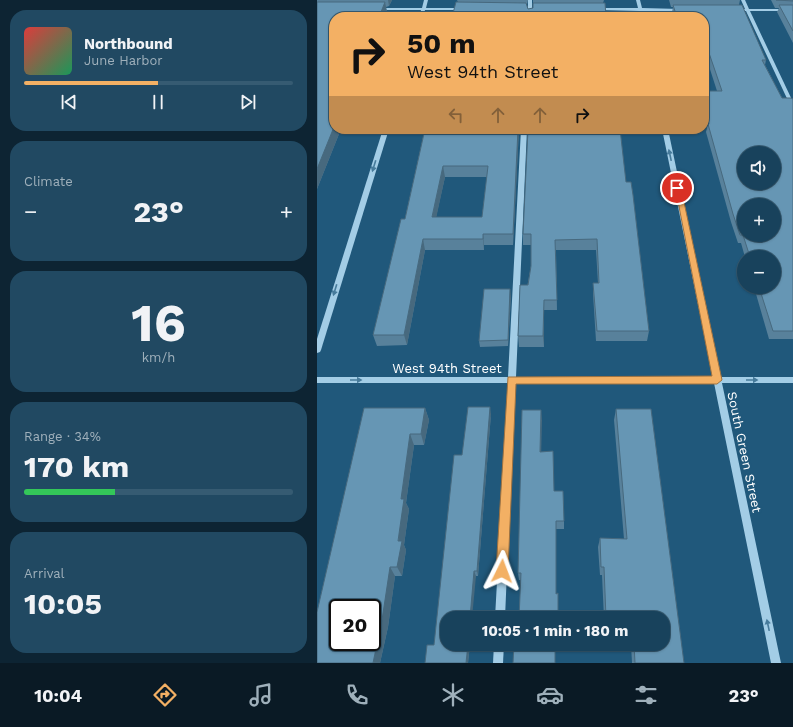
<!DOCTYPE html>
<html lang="en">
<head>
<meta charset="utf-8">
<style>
	:root { --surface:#18425c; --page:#214962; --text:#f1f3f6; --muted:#9fb0bb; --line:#365b72; --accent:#f3b064 }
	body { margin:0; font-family:"Work Sans",sans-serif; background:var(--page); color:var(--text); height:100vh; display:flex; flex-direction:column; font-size:15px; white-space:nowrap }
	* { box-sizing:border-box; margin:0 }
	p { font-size:13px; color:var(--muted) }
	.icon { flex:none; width:22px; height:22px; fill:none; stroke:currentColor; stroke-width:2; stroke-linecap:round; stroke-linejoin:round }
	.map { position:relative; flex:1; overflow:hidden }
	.panel { display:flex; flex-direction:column; gap:10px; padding:10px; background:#0d2433; width:317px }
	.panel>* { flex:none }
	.top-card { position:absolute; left:12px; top:12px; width:380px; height:122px; border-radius:16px; box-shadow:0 1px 3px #0004,0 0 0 1px var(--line); background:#f3b064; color:#111; overflow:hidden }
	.tools { position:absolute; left:420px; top:146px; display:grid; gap:8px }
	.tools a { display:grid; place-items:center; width:44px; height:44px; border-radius:50%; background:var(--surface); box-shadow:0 1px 3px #0004,0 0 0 1px var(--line); font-size:20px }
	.speed { position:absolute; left:12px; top:599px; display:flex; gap:8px; font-size:20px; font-weight:700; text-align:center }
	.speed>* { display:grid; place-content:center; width:52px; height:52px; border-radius:50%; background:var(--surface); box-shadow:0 1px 3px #0004,0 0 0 1px var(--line); line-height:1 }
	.speed .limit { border:2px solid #111; border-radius:6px; background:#fff; color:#111 }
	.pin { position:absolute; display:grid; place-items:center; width:34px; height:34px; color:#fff; margin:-17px; border:2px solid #fff; border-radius:50%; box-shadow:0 1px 4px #0007 }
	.me { position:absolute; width:44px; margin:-22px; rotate:3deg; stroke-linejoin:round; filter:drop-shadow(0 0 3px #0008) }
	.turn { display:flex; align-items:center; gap:14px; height:84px; padding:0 12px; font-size:18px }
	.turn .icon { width:52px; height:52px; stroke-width:2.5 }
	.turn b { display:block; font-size:28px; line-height:34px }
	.lanes { display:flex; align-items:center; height:38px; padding:0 12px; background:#0003; justify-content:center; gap:20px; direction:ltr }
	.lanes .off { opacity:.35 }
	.big { font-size:30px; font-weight:700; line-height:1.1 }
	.panel .widget { flex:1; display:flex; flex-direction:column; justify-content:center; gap:6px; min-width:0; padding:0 14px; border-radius:16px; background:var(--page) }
	.panel .dial { align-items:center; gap:0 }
	.dial b { font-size:52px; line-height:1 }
	.song { display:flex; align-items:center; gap:12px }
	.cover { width:48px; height:48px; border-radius:6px; background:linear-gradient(135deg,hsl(0 70% 55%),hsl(150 70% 35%)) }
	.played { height:4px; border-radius:2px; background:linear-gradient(90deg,var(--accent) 50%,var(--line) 50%) }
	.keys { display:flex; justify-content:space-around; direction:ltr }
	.heat { display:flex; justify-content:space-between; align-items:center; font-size:22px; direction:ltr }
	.charge { height:6px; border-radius:3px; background:linear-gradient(90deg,#34c759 34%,var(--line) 0) }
	.trip { position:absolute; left:123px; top:611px; width:230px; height:40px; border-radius:16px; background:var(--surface); box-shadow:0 1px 3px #0004,0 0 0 1px var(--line); font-weight:700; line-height:40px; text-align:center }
	.tab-bar { display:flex; height:64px; justify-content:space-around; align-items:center; background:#0a1a25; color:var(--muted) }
	.tab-bar .icon { width:28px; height:28px }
	.tab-bar .active { color:var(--accent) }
	.tab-bar b { font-size:18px; color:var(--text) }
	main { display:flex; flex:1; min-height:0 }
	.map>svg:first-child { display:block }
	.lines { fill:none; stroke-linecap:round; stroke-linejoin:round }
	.minor { fill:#a3cde6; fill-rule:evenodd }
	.wall { fill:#58819b; fill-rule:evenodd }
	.shaded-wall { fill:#47697e }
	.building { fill:#6696b4; stroke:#47697e; fill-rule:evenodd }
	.oneway { fill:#477b9b }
	.route { fill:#f3b064; stroke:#9e7241 }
	.labels { text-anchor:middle; stroke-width:4; stroke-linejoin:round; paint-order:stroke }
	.street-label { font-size:13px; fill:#fff; stroke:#20587b }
</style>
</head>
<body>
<main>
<section class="panel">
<div class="widget">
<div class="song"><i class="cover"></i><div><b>Northbound</b><p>June Harbor</p></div></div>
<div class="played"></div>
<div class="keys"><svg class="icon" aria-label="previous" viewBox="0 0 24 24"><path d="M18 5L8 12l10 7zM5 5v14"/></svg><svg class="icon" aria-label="pause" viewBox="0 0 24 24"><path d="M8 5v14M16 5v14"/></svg><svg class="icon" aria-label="next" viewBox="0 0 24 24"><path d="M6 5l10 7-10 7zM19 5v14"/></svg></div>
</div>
<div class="widget"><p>Climate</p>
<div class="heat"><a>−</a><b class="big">23°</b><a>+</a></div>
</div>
<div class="widget dial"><b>16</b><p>km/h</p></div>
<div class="widget"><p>Range · 34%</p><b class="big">170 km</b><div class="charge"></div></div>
<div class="widget"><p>Arrival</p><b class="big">10:05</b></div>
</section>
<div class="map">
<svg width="476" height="663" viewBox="0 0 476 663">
	<rect width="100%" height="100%" fill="#20587b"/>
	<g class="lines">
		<g class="minor">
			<path d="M107,0H111L109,8H146L148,9L146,10H108L106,17H102L104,10H60L58,9L60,8H105Z"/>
			<rect x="211" y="0" width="4" height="17"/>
			<path d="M319,0H323L325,8L364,9L366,10L364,11H326L327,17H323L322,11L280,10L278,9L280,8H321Z"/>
			<path d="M424,0H428L432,9H476V11H433L476,102V108L474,107L429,11H418L416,10L418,9H428Z"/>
			<path d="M66,129H72L4,350L3,352L0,353V339Z"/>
			<path d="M204,129H210L199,377H396L345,129H351L403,377H476V383H405L464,663H454L397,383H198L188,618H178L191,383H0V377H191Z"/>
			<path d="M177,644H187L186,663H176Z"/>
		</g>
	</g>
	<g class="wall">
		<path d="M0,0H75L72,6L69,7L70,12L68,17H17L24,129L0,189Z"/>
		<path d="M140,0H211L210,5L211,9L216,8V0H287L286,3L289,17L141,2Z"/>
		<path d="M352,0H423L422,5L449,60L448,65L465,98L476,99V339H452L437,287H457V257H428L424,243H421L414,222L389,132L390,128L387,117V91H400L390,60H387V17H357L355,12L356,7H354Z"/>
		<path d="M454,0H476V43L460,12L462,8H458Z"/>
		<path d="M107,129H202L196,245H167V250H108L90,345L60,346L56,335L88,219L107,133ZM128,177H170L165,217H119Z"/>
		<path d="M309,182L332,331L330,341H279L276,294V283H281L279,250H239L240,310H227V347H202L201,336L214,266V245H206V234Z"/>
		<path d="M194,296L191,346L163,347L162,341Z"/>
		<path d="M47,408H108L112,420L107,445H97L89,503L92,509L87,545L89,550L85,576H78L71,627L63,663H0Z"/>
		<path d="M299,409L367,663H315L314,644H346V618H287L285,575H283L281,547L283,538L307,539L297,420Z"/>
		<path d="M224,410V452L247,521V529H239V594L241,618L204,580H202L201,573Z"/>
		<path d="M174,414L161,576H159L130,644H153L151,663H108L117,645Z"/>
	</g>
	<g class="shaded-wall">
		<path d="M71,0H75L72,6Z"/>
		<path d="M68,2L70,12L68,17H62Z"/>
		<path d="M17,127V129H24L0,189V169Z"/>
		<path d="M201,129H202L196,245V234Z"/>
		<path d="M126,166L128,177L117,228L115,217Z"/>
		<path d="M166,234L167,245V250L166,239Z"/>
		<path d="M106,239L108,250L90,345L87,335Z"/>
		<path d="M193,289L194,296L191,346V340Z"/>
		<path d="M227,300V347L226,336Z"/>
		<path d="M173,407L174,414L161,576L160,571Z"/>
		<path d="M108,408L112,420L107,445L104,434Z"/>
		<path d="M224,410L225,420L224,461L223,452Z"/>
		<path d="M93,434L97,445L89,503L92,509L87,545L89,550L85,576L80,567L84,499Z"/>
		<path d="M73,567L78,576L71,627L63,663H56Z"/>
		<path d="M157,571L159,576L155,618H153Z"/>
		<path d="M151,644H153L151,663H149Z"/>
	</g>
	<g class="building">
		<path d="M459,0H476V1L460,0Z"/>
		<path d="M0,2H68L62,17H17V127L0,169Z"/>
		<path d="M139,2L209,3L211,9L216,8V3H288L289,17H135Z"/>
		<path d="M356,5H425L449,60H445L465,98H474L476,99V331H456L442,287H457V257H433L426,235H423L416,214L391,124H392L387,103V91H405L392,53H387V17H360ZM427,153H457V183H427ZM427,205H457V235H427Z"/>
		<path d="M462,5H476V31Z"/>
		<path d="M108,129H201L196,234H166V239H106L87,335H56L84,219H88ZM126,166H171L165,217H115Z"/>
		<path d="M211,129H303L309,182H314L316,195L332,331H280L276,283H282L280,239L238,240L240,300H227L226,336H201L203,285H211L214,266V234H206Z"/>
		<path d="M167,289H193L191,340L162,341Z"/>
		<path d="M151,407H173L160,571H157L153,618H130V644H151L149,663H108L110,645H117L137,455H145Z"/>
		<path d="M47,408H108L104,434H93L84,499H87L81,541H85L80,567H73L65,620L56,663H0V612ZM21,608H55V642H21Z"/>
		<path d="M299,409H334L367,663H318L317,644H346V618H289L287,567H284L283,538L310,539Z"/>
		<path d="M205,410H224L223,452L236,451L237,491H246L247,521H239V594L241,593V618H202L204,573H201Z"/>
		<path d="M197,644H238V663H196Z"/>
	</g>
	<defs><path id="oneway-solid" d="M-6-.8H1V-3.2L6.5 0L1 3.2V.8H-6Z"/></defs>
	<g class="oneway">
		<use href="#oneway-solid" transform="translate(353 155) rotate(-102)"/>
		<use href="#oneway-solid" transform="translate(57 166) rotate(107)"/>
		<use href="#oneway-solid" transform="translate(18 290) rotate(107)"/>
		<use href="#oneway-solid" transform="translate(39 380)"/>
		<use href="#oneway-solid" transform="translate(435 380)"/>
		<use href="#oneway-solid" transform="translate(451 625) rotate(-102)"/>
	</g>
	<path class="route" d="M358,186L364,188L405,380L400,384H199L191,571L189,575L185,577L181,575L179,571L191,377L395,376Z"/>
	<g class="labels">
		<g class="street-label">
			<text x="130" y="373">West 94th Street</text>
			<text transform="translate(428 452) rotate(78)" y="5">South Green Street</text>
		</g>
	</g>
</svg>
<div class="tools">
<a><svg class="icon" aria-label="sound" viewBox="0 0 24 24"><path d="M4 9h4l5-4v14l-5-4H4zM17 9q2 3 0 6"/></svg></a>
<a>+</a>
<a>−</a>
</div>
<div class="speed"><div class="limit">20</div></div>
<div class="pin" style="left:360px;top:188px;background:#d93025"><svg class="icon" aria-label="arrive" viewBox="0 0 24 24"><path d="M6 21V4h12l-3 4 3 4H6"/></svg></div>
<svg class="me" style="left:185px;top:571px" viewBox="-20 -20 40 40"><path d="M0-17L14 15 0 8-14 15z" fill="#f3b064" stroke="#fff" stroke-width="4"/></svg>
<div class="trip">10:05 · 1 min · 180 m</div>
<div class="top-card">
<div class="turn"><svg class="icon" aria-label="right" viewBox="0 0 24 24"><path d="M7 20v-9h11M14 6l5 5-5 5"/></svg><div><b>50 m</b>West 94th Street</div></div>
<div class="lanes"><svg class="icon off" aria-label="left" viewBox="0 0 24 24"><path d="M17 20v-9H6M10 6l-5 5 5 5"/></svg><svg class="icon off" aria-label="ahead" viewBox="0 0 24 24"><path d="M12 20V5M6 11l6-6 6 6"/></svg><svg class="icon off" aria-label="ahead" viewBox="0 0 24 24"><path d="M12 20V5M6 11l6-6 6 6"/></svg><svg class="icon" aria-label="right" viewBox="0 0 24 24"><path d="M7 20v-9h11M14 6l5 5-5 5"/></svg></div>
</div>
</div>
</main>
<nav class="tab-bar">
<b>10:04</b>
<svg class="icon active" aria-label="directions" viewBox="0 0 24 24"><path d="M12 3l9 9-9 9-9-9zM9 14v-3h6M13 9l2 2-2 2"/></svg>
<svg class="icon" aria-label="music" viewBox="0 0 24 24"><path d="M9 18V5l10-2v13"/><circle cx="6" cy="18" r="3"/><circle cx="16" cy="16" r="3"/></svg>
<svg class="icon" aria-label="phone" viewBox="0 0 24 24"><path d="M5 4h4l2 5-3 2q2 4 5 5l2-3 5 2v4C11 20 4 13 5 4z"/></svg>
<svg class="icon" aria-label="climate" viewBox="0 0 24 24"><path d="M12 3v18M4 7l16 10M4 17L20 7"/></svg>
<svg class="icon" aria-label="car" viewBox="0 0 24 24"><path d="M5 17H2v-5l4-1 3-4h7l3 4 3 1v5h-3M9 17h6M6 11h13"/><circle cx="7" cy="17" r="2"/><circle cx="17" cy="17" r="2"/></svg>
<svg class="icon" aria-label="filters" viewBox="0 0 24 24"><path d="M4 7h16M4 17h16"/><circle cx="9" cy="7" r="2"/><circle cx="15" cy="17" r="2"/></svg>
<b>23°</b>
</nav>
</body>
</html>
